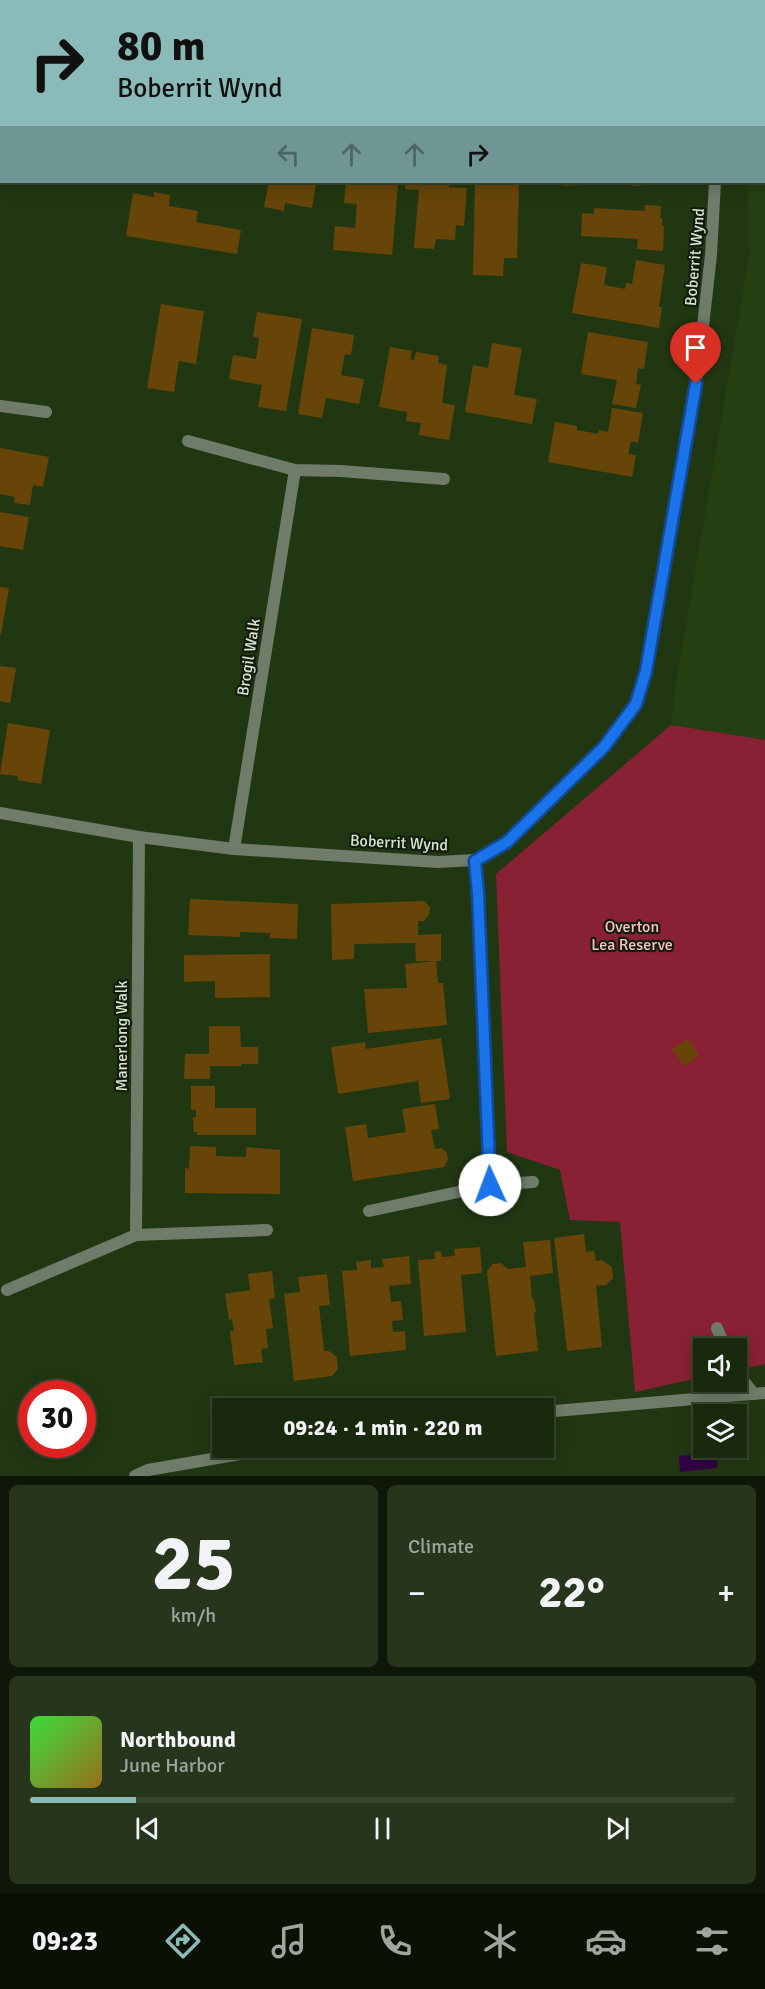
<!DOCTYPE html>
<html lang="en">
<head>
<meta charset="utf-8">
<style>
	:root { --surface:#19290e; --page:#26351c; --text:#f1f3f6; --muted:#9fa69e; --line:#37452e; --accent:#8bbbb9 }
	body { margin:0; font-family:Signika,sans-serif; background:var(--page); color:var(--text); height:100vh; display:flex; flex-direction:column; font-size:22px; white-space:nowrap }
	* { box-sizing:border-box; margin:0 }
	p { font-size:20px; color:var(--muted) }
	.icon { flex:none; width:33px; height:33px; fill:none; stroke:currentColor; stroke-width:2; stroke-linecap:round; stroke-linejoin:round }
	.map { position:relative; height:1476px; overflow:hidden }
	.panel { display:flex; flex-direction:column; gap:9px; padding:9px; background:#0e1708; flex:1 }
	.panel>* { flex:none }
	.guide { position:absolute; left:0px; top:0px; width:765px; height:183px; box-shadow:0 3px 15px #0003,0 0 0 2px var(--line); background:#8bbbb9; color:#111; overflow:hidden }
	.fabs { position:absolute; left:693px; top:1338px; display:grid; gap:12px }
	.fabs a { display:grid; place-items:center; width:54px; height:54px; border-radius:0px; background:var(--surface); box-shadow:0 3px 15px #0003,0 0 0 2px var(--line); font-size:30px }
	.speed { position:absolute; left:18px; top:1380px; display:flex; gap:12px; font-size:30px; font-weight:700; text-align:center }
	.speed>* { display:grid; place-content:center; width:78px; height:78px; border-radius:50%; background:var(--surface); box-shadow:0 3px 15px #0003,0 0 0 2px var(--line); line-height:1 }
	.speed .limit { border:9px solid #d22; background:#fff; color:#111 }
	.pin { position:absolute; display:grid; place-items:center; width:51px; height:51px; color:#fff; margin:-62px -26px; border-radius:50% 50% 50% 0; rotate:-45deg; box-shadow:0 0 6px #0007 }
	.pin .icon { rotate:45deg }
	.me { position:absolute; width:66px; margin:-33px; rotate:358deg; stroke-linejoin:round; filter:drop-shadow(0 0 4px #0008) }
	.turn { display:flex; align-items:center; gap:21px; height:126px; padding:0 18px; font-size:27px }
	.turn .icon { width:78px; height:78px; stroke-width:2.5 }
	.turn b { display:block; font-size:42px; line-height:51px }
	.lanes { display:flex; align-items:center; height:57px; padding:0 18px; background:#0003; justify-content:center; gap:30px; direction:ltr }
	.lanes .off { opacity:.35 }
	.big { font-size:45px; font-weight:700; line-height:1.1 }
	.panel .widget { flex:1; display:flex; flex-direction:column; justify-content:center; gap:9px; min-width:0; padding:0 21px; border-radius:9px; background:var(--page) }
	.panel .dial { align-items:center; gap:0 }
	.dial b { font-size:78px; line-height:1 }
	.song { display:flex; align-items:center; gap:18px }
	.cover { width:72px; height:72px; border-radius:9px; background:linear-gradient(135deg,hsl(120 70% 55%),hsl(40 70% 35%)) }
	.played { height:6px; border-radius:3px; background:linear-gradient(90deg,var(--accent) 15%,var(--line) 15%) }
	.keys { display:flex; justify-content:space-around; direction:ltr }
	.heat { display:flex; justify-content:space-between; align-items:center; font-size:33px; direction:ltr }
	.panel .tiles { flex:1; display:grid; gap:9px; grid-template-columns:1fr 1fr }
	.widget:last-child { grid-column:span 2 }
	.trip { position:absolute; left:212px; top:1398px; width:342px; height:60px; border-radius:0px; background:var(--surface); box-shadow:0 3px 15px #0003,0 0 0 2px var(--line); font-weight:700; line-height:60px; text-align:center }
	.menu { display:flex; height:96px; justify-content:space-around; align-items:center; background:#0a1006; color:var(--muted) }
	.menu .icon { width:42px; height:42px }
	.menu .current { color:var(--accent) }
	.menu b { font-size:27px; color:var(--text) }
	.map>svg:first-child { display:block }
	.built { fill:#243f12 }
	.green { fill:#892135 }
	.water { fill:#310241 }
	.building { fill:#674509 }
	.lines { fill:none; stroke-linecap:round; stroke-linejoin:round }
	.service { stroke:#707c6a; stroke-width:12 }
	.minor { stroke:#707c6a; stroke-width:12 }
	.tertiary { stroke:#707c6a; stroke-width:12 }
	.route-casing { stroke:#114b97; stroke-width:15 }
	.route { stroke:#1a73e8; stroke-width:10 }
	.labels { text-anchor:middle; stroke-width:4.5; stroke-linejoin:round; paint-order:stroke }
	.street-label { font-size:16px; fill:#d7e6d0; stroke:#111c0c }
	.park-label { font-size:16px; fill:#fcc1c4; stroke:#111c0c }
</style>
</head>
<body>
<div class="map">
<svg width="765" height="1476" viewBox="0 0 765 1476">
	<rect width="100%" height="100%" fill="#213712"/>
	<path class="built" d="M721,0H765V740L671,725L675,689L749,257L747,182H764V2H722Z"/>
	<path class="green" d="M671,725L765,740V1364L737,1370L736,1348H704L703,1377L635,1392L620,1222L570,1220L560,1170L507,1152L496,874Z"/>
	<path class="water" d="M715,1453L717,1454V1468L680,1472L679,1456Z"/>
	<g class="building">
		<path d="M269,182H316L312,208L285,203L284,211L264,207Z"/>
		<path d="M346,182H450L449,187L467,188L464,226L456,225L455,240L436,239L434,249L414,248L419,190L405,189V185H398L392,255L333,250L335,226L355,228L357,204L344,203Z"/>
		<path d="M475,182H535V184H519L517,258H504L503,276L473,275Z"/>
		<path d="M562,182H597V184L563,186Z"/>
		<path d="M632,182H661V184L632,186Z"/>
		<path d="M154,192L170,195L169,206L198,211L196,222L241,230L237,254L126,236L133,193L154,197Z"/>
		<path d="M645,205L661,206L660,218H662V226H664L663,251L637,249L638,239L581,236L582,213L594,214V208L645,211Z"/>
		<path d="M636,260L665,265L659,307H662L659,328L572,313L581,263L607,267L604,285L625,289L626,283L632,284Z"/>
		<path d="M161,304L204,311L196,364L179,361L174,392L147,388Z"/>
		<path d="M257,312L302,319L286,411L258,407L262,385L229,379L233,355L256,359L259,338L253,337Z"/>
		<path d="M312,328L354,335L351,355L345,354L341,375L364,379L359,404L326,398L322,418L298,414Z"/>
		<path d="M588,332L648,342L644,369L638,368L636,384L641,385L636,408L612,404L617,380L581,374Z"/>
		<path d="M492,343L522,348L514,395L537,399L532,424L465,412L473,365L488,368Z"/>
		<path d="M390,347L412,351L410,359L414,360L416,352L439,356L438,363L447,365L442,403L455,405L449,440L419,435L421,423L406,421L407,412L379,407Z"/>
		<path d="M612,408L643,413L638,443L631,441L628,454L636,455L632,477L548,462L555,422L577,426V430L598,434L599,430L608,432Z"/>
		<path d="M0,448L49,457L43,487L33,485L30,505L14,503L15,497L0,494Z"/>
		<path d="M0,512L29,517L23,550L0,546Z"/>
		<path d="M0,587L9,588L1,635H0Z"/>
		<path d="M0,666L16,668L10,703L0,701Z"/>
		<path d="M8,723L50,730L41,784L18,780V776L0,774Z"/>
		<path d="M190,899L298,904L297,939L270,938V933L240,932V937L188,935Z"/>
		<path d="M424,901L430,907L429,915L424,921H418V935L441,934V961H416L415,943L354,944V959L332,960L331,904Z"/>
		<path d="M270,954V997L215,998V981L184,982V955Z"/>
		<path d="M436,961L438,983H443L447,1025L368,1033L364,989L407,988L405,964Z"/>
		<path d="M209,1026H240L241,1047H258V1064H241V1066H210V1079H184L185,1054H209Z"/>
		<path d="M441,1038L450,1099L421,1103L418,1081L338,1094L331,1047L365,1042L366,1049Z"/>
		<path d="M688,1039L699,1056L684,1066L672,1049Z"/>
		<path d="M191,1086H215V1108H256V1135H197V1132H194L193,1117H196V1110H191Z"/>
		<path d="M435,1104L439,1129L431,1130L435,1149L442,1148L447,1153L448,1160L444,1167L353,1181L345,1127L366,1124L368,1138L406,1132L402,1109Z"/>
		<path d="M190,1146L216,1147V1156L246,1157V1147L280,1150V1194L185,1193V1168L189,1169Z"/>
		<path d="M584,1234L586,1252L594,1251L596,1261L602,1260L612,1267L613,1278L606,1285L596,1286L602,1347L567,1351L554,1238Z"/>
		<path d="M550,1240L553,1273L530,1276L532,1299H534L536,1312L534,1313L538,1351L496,1356L487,1271L493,1264L501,1263L508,1269L526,1267L523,1242Z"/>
		<path d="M480,1247L482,1273L461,1275L466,1332L424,1336L418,1260L435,1259L434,1252L441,1251L442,1257L455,1256L454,1249Z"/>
		<path d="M409,1256L411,1284L389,1286L391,1302L401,1301L403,1320L392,1321L393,1332L405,1331L406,1350L350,1356L342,1271L357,1270L356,1262L371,1260V1268L384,1267L382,1259Z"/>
		<path d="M272,1271L275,1298L269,1299L273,1328L266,1329L268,1348L261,1349L263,1362L234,1365L230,1331H234L232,1319L229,1320L225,1294L250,1290L248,1274Z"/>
		<path d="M327,1274L330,1305L319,1306L324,1351H329L337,1357L338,1369L332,1376L294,1381L284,1294L300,1292L298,1277Z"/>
	</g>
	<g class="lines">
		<g class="service">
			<path d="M0,406L46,412"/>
			<path d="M188,441L295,470L341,471L444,479"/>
			<path d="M369,1211L491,1185L533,1182"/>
			<path d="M7,1290L136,1235L267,1230"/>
			<path d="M717,1328L725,1348"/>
			<path d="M736,1372L754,1394"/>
			<path d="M708,1399L711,1382"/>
		</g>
		<g class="minor">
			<path d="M684,0L685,2"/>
			<path d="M0,813L139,837L234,849L438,862L475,860L507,842L604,747L636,704L646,671L699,361L711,255L715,182"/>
			<path d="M234,849L295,470"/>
			<path d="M475,860L478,893L491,1185"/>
			<path d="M136,1235L139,837"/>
		</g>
		<g class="tertiary">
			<path d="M543,1412L765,1393"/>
			<path d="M135,1476L148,1470L275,1448"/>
		</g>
	</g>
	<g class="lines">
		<g class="route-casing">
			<path id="route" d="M490,1185L478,893L475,861L507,842L604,747L636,704L646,671L696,384"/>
		</g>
		<use href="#route" class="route"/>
	</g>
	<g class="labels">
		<g class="street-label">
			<text transform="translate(694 257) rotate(-85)" y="6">Boberrit Wynd</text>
			<text transform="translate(248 657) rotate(-81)" y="6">Brogil Walk</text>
			<text transform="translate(399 842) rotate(3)" y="6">Boberrit Wynd</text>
			<text transform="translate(121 1036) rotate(-90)" y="6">Manerlong Walk</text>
		</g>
		<g class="park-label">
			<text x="632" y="932">Overton<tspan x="632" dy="18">Lea Reserve</tspan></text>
		</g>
	</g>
</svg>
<div class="fabs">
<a><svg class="icon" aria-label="sound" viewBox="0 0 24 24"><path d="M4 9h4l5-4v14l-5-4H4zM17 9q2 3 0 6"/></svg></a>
<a><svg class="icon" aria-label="layers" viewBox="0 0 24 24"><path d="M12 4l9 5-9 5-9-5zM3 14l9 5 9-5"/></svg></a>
</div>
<div class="speed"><div class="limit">30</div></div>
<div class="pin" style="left:696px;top:384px;background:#d93025"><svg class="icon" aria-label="arrive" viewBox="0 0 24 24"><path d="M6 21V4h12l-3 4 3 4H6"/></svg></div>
<svg class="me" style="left:490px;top:1185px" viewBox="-20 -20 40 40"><circle r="19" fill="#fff"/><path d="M0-13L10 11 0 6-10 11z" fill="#1a73e8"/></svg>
<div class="trip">09:24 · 1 min · 220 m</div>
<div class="guide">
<div class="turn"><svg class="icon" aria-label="right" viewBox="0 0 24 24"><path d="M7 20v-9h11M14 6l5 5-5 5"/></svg><div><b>80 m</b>Boberrit Wynd</div></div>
<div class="lanes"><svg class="icon off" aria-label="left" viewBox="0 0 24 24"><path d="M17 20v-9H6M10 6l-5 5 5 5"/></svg><svg class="icon off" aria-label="ahead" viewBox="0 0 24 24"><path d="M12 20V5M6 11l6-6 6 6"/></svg><svg class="icon off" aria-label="ahead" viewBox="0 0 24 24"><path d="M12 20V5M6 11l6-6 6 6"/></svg><svg class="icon" aria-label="right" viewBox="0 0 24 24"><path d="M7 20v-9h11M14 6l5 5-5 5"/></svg></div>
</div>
</div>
<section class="panel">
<div class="tiles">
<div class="widget dial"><b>25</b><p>km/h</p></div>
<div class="widget"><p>Climate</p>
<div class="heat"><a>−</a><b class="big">22°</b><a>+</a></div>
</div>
<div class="widget">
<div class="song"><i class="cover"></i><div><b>Northbound</b><p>June Harbor</p></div></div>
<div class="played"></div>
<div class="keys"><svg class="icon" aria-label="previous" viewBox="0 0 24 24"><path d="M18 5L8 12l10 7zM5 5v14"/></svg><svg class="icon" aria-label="pause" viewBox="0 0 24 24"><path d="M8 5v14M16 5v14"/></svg><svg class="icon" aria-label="next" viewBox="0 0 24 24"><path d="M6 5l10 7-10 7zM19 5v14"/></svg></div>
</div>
</div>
</section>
<nav class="menu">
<b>09:23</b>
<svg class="icon current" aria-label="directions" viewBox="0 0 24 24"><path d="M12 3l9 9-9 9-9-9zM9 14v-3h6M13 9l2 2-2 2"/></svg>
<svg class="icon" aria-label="music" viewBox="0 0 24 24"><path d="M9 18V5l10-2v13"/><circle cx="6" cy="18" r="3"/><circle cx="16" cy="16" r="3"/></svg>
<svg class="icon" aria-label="phone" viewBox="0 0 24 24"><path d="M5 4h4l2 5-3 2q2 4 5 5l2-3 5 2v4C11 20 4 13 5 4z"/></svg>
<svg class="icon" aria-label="climate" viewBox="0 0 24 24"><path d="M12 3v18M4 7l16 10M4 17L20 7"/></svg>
<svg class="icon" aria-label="car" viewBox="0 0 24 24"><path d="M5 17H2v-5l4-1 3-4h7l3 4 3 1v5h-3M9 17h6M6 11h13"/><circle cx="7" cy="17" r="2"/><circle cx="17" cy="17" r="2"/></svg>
<svg class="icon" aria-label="filters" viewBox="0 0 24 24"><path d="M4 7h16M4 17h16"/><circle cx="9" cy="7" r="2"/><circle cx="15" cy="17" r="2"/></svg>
</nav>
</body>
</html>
